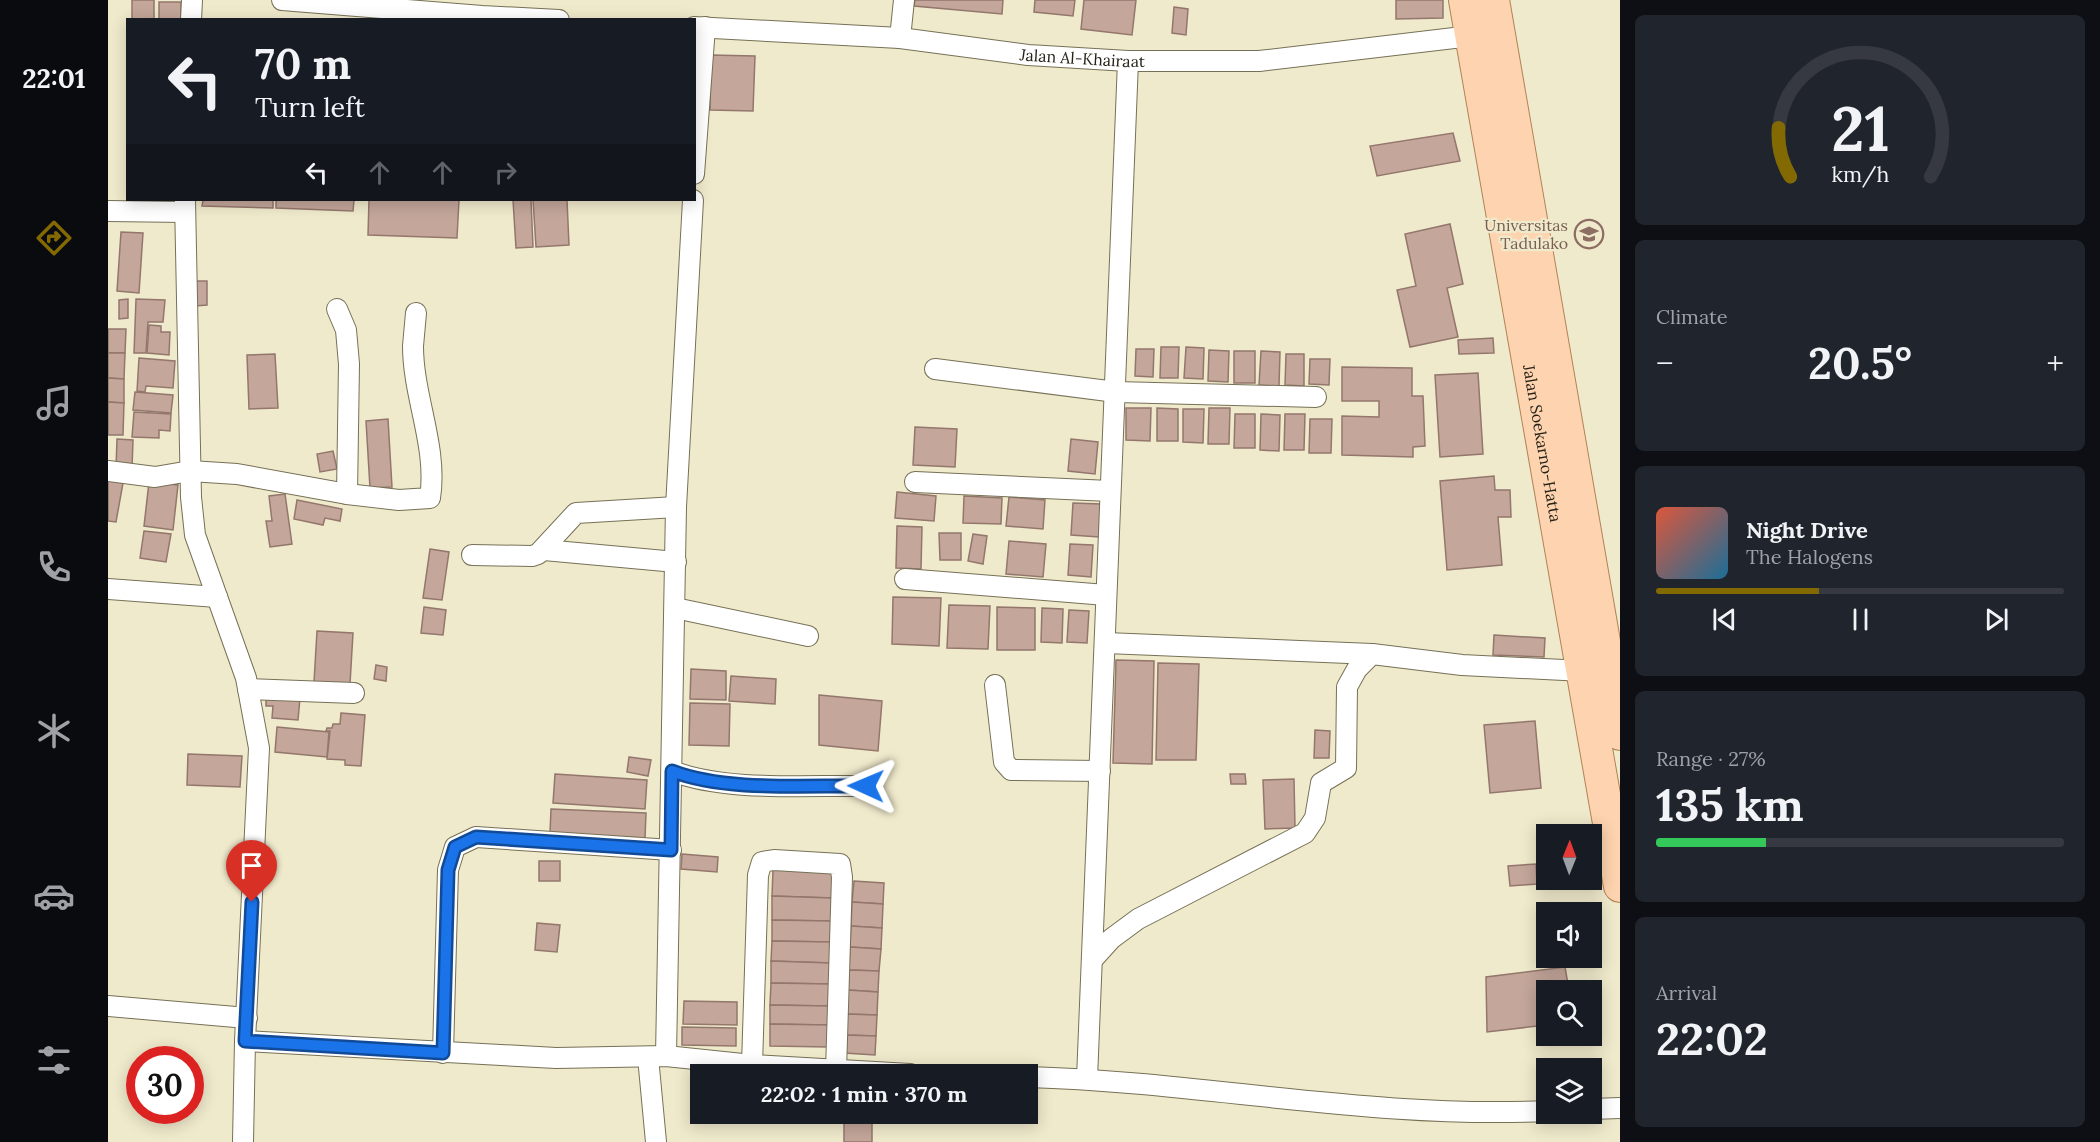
<!DOCTYPE html>
<html lang="en">
<head>
<meta charset="utf-8">
<style>
	:root { --surface:#171b24; --page:#20242c; --text:#f1f3f6; --muted:#9ea1a6; --line:#363941; --accent:#836902 }
	body { margin:0; font-family:Lora,serif; background:var(--page); color:var(--text); height:100vh; display:flex; flex-direction:column; font-size:22px; white-space:nowrap }
	* { box-sizing:border-box; margin:0 }
	p { font-size:20px; color:var(--muted) }
	.icon { flex:none; width:33px; height:33px; fill:none; stroke:currentColor; stroke-width:2; stroke-linecap:round; stroke-linejoin:round }
	.map { position:relative; flex:1; overflow:hidden }
	.side { display:flex; flex-direction:column; gap:15px; padding:15px; background:#0d0f14; width:480px }
	.side>* { flex:none }
	.banner { position:absolute; left:18px; top:18px; width:570px; height:183px; border-radius:0px; box-shadow:0 3px 15px #0003; background:#171b24; color:var(--text); overflow:hidden }
	.needle { width:39px; rotate:1deg }
	.controls { position:absolute; left:1428px; top:824px; display:grid; gap:12px }
	.controls a { display:grid; place-items:center; width:66px; height:66px; border-radius:0px; background:var(--surface); box-shadow:0 3px 15px #0003; font-size:30px }
	.speed { position:absolute; left:18px; top:1046px; display:flex; gap:12px; font-size:30px; font-weight:700; text-align:center }
	.speed>* { display:grid; place-content:center; width:78px; height:78px; border-radius:50%; background:var(--surface); box-shadow:0 3px 15px #0003; line-height:1 }
	.speed .limit { border:9px solid #d22; background:#fff; color:#111 }
	.pin { position:absolute; display:grid; place-items:center; width:51px; height:51px; color:#fff; margin:-62px -26px; border-radius:50% 50% 50% 0; rotate:-45deg; box-shadow:0 0 6px #0007 }
	.pin .icon { rotate:45deg }
	.me { position:absolute; width:66px; margin:-33px; rotate:271deg; stroke-linejoin:round; filter:drop-shadow(0 0 4px #0008) }
	.turn { display:flex; align-items:center; gap:21px; height:126px; padding:0 30px; font-size:27px }
	.turn .icon { width:78px; height:78px; stroke-width:2.5 }
	.turn b { display:block; font-size:42px; line-height:51px }
	.lanes { display:flex; align-items:center; height:57px; padding:0 30px; background:#0003; justify-content:center; gap:30px; direction:ltr }
	.lanes .off { opacity:.35 }
	.big { font-size:45px; font-weight:700; line-height:1.1 }
	.side .card { flex:1; display:flex; flex-direction:column; justify-content:center; gap:9px; min-width:0; padding:0 21px; border-radius:9px; background:var(--page) }
	.side .dial { align-items:center; gap:0 }
	.dial svg { height:156px; overflow:visible; fill:none; stroke:var(--line); stroke-width:7; stroke-linecap:round; text-anchor:middle }
	.dial text { fill:var(--text); stroke:none }
	.song { display:flex; align-items:center; gap:18px }
	.cover { width:72px; height:72px; border-radius:9px; background:linear-gradient(135deg,hsl(10 70% 55%),hsl(200 70% 35%)) }
	.played { height:6px; border-radius:3px; background:linear-gradient(90deg,var(--accent) 40%,var(--line) 40%) }
	.keys { display:flex; justify-content:space-around; direction:ltr }
	.heat { display:flex; justify-content:space-between; align-items:center; font-size:33px; direction:ltr }
	.charge { height:9px; border-radius:4px; background:linear-gradient(90deg,#34c759 27%,var(--line) 0) }
	.trip { position:absolute; left:582px; top:1064px; width:348px; height:60px; border-radius:0px; background:var(--surface); box-shadow:0 3px 15px #0003; font-weight:700; line-height:60px; text-align:center }
	main { display:flex; flex:1; min-height:0 }
	.dock { display:flex; flex-direction:column; width:108px; justify-content:space-around; align-items:center; background:#090b0e; color:var(--muted) }
	.dock .icon { width:42px; height:42px }
	.dock .current { color:var(--accent) }
	.dock b { font-size:27px; color:var(--text) }
	.map>svg:first-child { display:block }
	.building { fill:#c4a69a; stroke:#93776c; stroke-width:1.5 }
	.lines { fill:none; stroke-linecap:round; stroke-linejoin:round }
	.minor-casing { stroke:#767056; stroke-width:22 }
	.primary-casing { stroke:#b18257; stroke-width:34 }
	.minor { stroke:#fff; stroke-width:20 }
	.primary { stroke:#fed3af; stroke-width:32 }
	.route-casing { stroke:#114b97; stroke-width:15 }
	.route { stroke:#1a73e8; stroke-width:10 }
	.labels { text-anchor:middle; stroke-width:4.5; stroke-linejoin:round; paint-order:stroke }
	.street-label { font-size:16px; fill:#252217; stroke:#f0eacc }
	.education-label { font-size:16px; fill:#785e54; stroke:#f0eacc; text-anchor:end }
</style>
</head>
<body>
<main>
<nav class="dock">
<b>22:01</b>
<svg class="icon current" aria-label="directions" viewBox="0 0 24 24"><path d="M12 3l9 9-9 9-9-9zM9 14v-3h6M13 9l2 2-2 2"/></svg>
<svg class="icon" aria-label="music" viewBox="0 0 24 24"><path d="M9 18V5l10-2v13"/><circle cx="6" cy="18" r="3"/><circle cx="16" cy="16" r="3"/></svg>
<svg class="icon" aria-label="phone" viewBox="0 0 24 24"><path d="M5 4h4l2 5-3 2q2 4 5 5l2-3 5 2v4C11 20 4 13 5 4z"/></svg>
<svg class="icon" aria-label="climate" viewBox="0 0 24 24"><path d="M12 3v18M4 7l16 10M4 17L20 7"/></svg>
<svg class="icon" aria-label="car" viewBox="0 0 24 24"><path d="M5 17H2v-5l4-1 3-4h7l3 4 3 1v5h-3M9 17h6M6 11h13"/><circle cx="7" cy="17" r="2"/><circle cx="17" cy="17" r="2"/></svg>
<svg class="icon" aria-label="filters" viewBox="0 0 24 24"><path d="M4 7h16M4 17h16"/><circle cx="9" cy="7" r="2"/><circle cx="15" cy="17" r="2"/></svg>
</nav>
<div class="map">
<svg width="1512" height="1142" viewBox="0 0 1512 1142">
	<rect width="100%" height="100%" fill="#f0eacc"/>
	<g class="building">
		<rect x="24" y="0" width="22" height="20"/>
		<path d="M807,0H895L894,14L806,6Z"/>
		<path d="M927,0H967L965,16L926,12Z"/>
		<path d="M976,0H1028L1024,35L973,29Z"/>
		<path d="M1288,0H1335V18L1288,19Z"/>
		<rect x="51" y="2" width="22" height="18"/>
		<path d="M1066,7L1080,9L1078,35L1064,33Z"/>
		<path d="M603,55L647,56L645,111L602,110Z"/>
		<path d="M1345,133L1352,161L1269,176L1262,146Z"/>
		<path d="M95,200H165V208L94,206Z"/>
		<path d="M168,200H246L245,211L168,208Z"/>
		<path d="M261,200H351L349,238L260,235Z"/>
		<path d="M405,200H423L425,247L408,248Z"/>
		<path d="M425,200H459L461,245L428,247Z"/>
		<path d="M1342,224L1355,284L1339,288L1350,337L1302,347L1289,290L1308,286L1297,234Z"/>
		<path d="M13,232L35,233L31,293L9,291Z"/>
		<path d="M86,281H99V305L87,306Z"/>
		<path d="M20,299V318L11,319V300Z"/>
		<path d="M28,299L57,300L55,322H40L38,353H26Z"/>
		<path d="M41,325L53,326V332H62L61,355L39,353Z"/>
		<path d="M0,329H18L17,353H0Z"/>
		<path d="M1385,338L1386,353L1351,354L1350,340Z"/>
		<path d="M1053,347H1071L1070,378H1052Z"/>
		<path d="M1078,347L1096,348L1095,379L1076,378Z"/>
		<path d="M1028,349H1046L1045,377L1027,376Z"/>
		<path d="M1101,350L1121,351L1120,382L1100,381Z"/>
		<rect x="1126" y="351" width="21" height="32"/>
		<path d="M1153,351L1172,352L1171,386L1151,385Z"/>
		<path d="M0,353H17L16,379L0,378Z"/>
		<path d="M167,354L170,408L141,409L139,355Z"/>
		<path d="M1178,354H1196V386L1177,385Z"/>
		<path d="M31,358L67,361L65,388L38,386L37,392L29,391Z"/>
		<path d="M1202,359H1222L1221,385L1201,384Z"/>
		<path d="M1234,367L1304,368V396H1315L1317,446L1305,447V457L1234,455V416L1271,417V401H1234Z"/>
		<path d="M1370,373L1375,454L1332,457L1327,375Z"/>
		<path d="M0,378L16,379V403L0,402Z"/>
		<path d="M27,392L65,395L63,413L25,410Z"/>
		<path d="M0,402L16,403L15,435H0Z"/>
		<path d="M1018,408H1043L1042,441L1018,440Z"/>
		<path d="M1049,408L1070,409V441H1049Z"/>
		<path d="M1101,408H1122L1121,444H1100Z"/>
		<path d="M1075,409H1096L1095,443L1075,442Z"/>
		<path d="M26,412L63,414L62,431L51,430V438L24,437Z"/>
		<path d="M1127,414H1147V448H1126Z"/>
		<path d="M1153,414L1172,415L1171,451L1152,450Z"/>
		<path d="M1177,414H1197L1196,450H1176Z"/>
		<path d="M280,419L284,487L262,488L258,421Z"/>
		<path d="M1202,419H1224L1223,453H1201Z"/>
		<path d="M807,427L849,429L847,467L805,465Z"/>
		<path d="M9,439L25,440L24,469L8,468Z"/>
		<path d="M963,439L990,442L987,474L960,471Z"/>
		<path d="M225,451L229,469L212,472L209,454Z"/>
		<path d="M1386,476L1387,490H1402L1403,517H1390L1394,565L1339,570L1332,481Z"/>
		<path d="M0,480L15,483L8,522L0,521Z"/>
		<path d="M41,482L70,485L65,530L36,526Z"/>
		<path d="M789,492L828,496L826,521L787,518Z"/>
		<path d="M177,494L184,544L162,547L158,521H164L161,496Z"/>
		<path d="M856,496L894,498L893,524L855,523Z"/>
		<path d="M901,497L937,500L935,529L898,526Z"/>
		<path d="M189,500L234,509L232,521L217,518L215,525L186,519Z"/>
		<path d="M965,503L993,504L991,537L963,535Z"/>
		<path d="M789,526L814,527L813,569L788,568Z"/>
		<path d="M36,531L63,534L58,562L32,558Z"/>
		<path d="M831,533H853V560H832Z"/>
		<path d="M865,534L879,536L875,564L860,561Z"/>
		<path d="M901,541L938,544L935,577L898,574Z"/>
		<path d="M962,544L985,545L983,577L960,575Z"/>
		<path d="M322,549L341,552L334,600L315,598Z"/>
		<path d="M785,597L833,598L831,646L784,644Z"/>
		<path d="M841,605L882,606L880,649L839,648Z"/>
		<path d="M316,607L338,610L335,635L313,633Z"/>
		<path d="M889,607L927,608V650H889Z"/>
		<path d="M934,608L955,609L954,643L933,642Z"/>
		<path d="M961,610L981,611L979,643L959,642Z"/>
		<path d="M209,631L245,633L242,684L206,682Z"/>
		<path d="M1386,635L1437,638L1436,657L1385,655Z"/>
		<path d="M1008,660L1046,661L1044,764L1005,763Z"/>
		<path d="M1050,663L1091,664L1088,760H1048Z"/>
		<path d="M268,665L279,667L278,681L266,679Z"/>
		<path d="M583,669L618,671V700L582,699Z"/>
		<path d="M623,676L668,679L667,704L621,701Z"/>
		<path d="M711,695L774,701L770,751L711,745Z"/>
		<path d="M158,696L192,698L190,720L164,718L165,706H158Z"/>
		<path d="M582,703L622,704L621,746L581,745Z"/>
		<path d="M233,713L257,715L253,766L237,765V760L219,759L222,731H218L219,728H224L225,724H232Z"/>
		<path d="M1427,721L1433,788L1382,793L1376,725Z"/>
		<path d="M169,727L221,732L219,757L167,752Z"/>
		<path d="M1207,730L1222,731L1221,758H1206Z"/>
		<path d="M80,754L134,756L132,787L79,785Z"/>
		<path d="M521,757L543,760L540,776L519,772Z"/>
		<path d="M447,774L539,780L537,809L445,803Z"/>
		<path d="M1122,774H1137L1138,784H1123Z"/>
		<path d="M1186,779L1187,828L1157,829L1155,780Z"/>
		<path d="M443,809L538,813L537,838L442,833Z"/>
		<path d="M574,854L610,857L609,872L573,869Z"/>
		<rect x="431" y="861" width="21" height="20"/>
		<path d="M1428,864L1429,884L1402,886L1400,866Z"/>
		<path d="M665,870L724,871V898L664,896Z"/>
		<path d="M746,881L776,883L775,904L744,902Z"/>
		<path d="M664,896L724,898L723,921L664,920Z"/>
		<path d="M744,902L775,904L774,928L743,926Z"/>
		<path d="M664,920L723,921V942L664,941Z"/>
		<path d="M429,923L452,925L449,952L427,950Z"/>
		<path d="M743,926L774,928L773,949L742,947Z"/>
		<path d="M664,941L723,942V963L663,961Z"/>
		<path d="M742,947L773,949L771,971L741,970Z"/>
		<path d="M663,961L723,963L722,984L663,983Z"/>
		<path d="M1457,967L1461,990H1438V1025L1379,1032L1378,977Z"/>
		<path d="M741,970L771,971L770,992L740,990Z"/>
		<path d="M663,983L722,984V1006L662,1005Z"/>
		<path d="M740,990L770,992L769,1015L738,1014Z"/>
		<path d="M576,1001L629,1002V1025L575,1024Z"/>
		<path d="M662,1005L722,1006L721,1025L662,1024Z"/>
		<path d="M738,1014L769,1015L768,1036L737,1035Z"/>
		<path d="M662,1024L721,1025V1047L662,1046Z"/>
		<path d="M574,1027L628,1028V1046L574,1045Z"/>
		<path d="M737,1035L768,1036L767,1055L736,1053Z"/>
		<rect x="736" y="1113" width="28" height="29"/>
	</g>
	<g class="lines">
		<g class="minor-casing">
			<g id="minor">
				<path d="M174,0L374,16L451,20"/>
				<path d="M83,20L84,0"/>
				<path id="s1" d="M586,27L792,38L920,55L1020,61H1151L1363,36"/>
				<path d="M792,38L796,0"/>
				<path d="M586,174L597,27"/>
				<path d="M77,200L83,497L87,535L138,678L151,748L137,1041L135,1142"/>
				<path d="M0,211L77,212"/>
				<path d="M229,309L238,330L241,364L239,494"/>
				<path d="M827,369L1008,392L1208,397"/>
				<path d="M0,471L47,477L82,471L129,474L239,494L291,500L322,498C330,447 305,397 305,346C306,335 307,324 308,313"/>
				<path d="M807,482L1002,491"/>
				<path d="M436,550L568,562"/>
				<path d="M364,555L424,556L430,554L468,513L568,507"/>
				<path d="M797,579L998,595"/>
				<path d="M0,589L109,597"/>
				<path d="M567,608L700,636"/>
				<path d="M998,643L1264,654L1354,665L1476,671"/>
				<path d="M887,685L896,762L903,770L992,771"/>
				<path d="M140,689L246,693"/>
				<path d="M564,771C618,792 699,785 758,786"/>
				<path d="M984,960L1003,939L1030,919L1197,833L1207,818L1213,783L1238,768L1239,687L1249,669L1264,654"/>
				<path d="M0,1006L139,1018"/>
				<path d="M137,1041L448,1058L558,1056L644,1065L802,1074"/>
				<path d="M335,1053L340,870L347,847L368,837L563,850"/>
				<path d="M558,1056L568,507L585,200"/>
				<path d="M540,1057L548,1142"/>
				<path d="M644,1065L650,875L654,862L666,860L732,864L734,877L728,1071"/>
				<path d="M920,1077C1093,1082 1265,1119 1438,1111"/>
				<path d="M979,1079L1020,61"/>
				<path d="M1484,1109L1512,1108"/>
			</g>
		</g>
		<g class="primary-casing">
			<g id="primary">
				<path id="s2" d="M1357,0L1512,886"/>
				<path d="M1385,0L1512,734"/>
			</g>
		</g>
		<use href="#minor" class="minor"/>
		<use href="#primary" class="primary"/>
	</g>
	<g class="lines">
		<g class="route-casing">
			<path id="route" d="M144,902L137,1041L335,1053L340,870L347,847L368,837L563,850L564,771C618,792 699,785 758,786"/>
		</g>
		<use href="#route" class="route"/>
	</g>
	<defs>
		<g id="university-ring" transform="scale(1.5)"><circle r="9.5" fill="#f0eacc" stroke="#8d6e63" stroke-width="1.5"/><path d="M0-5L7-2L0 1L-7-2ZM-4 1L0 2.5L4 1V4Q0 6-4 4Z" fill="#8d6e63"/></g>
	</defs>
	<g fill-rule="evenodd">
		<use href="#university-ring" x="1481" y="234"/>
	</g>
	<g class="labels">
		<g class="street-label">
			<text dy="6" stroke="none"><textPath href="#s1" startOffset="390">Jalan Al-Khairaat</textPath></text>
			<text dy="6" stroke="none"><textPath href="#s2" startOffset="450">Jalan Soekarno-Hatta</textPath></text>
		</g>
		<g class="education-label">
			<text x="1460" y="231">Universitas<tspan x="1460" dy="18">Tadulako</tspan></text>
		</g>
	</g>
</svg>
<div class="controls">
<a><svg class="needle" viewBox="-14 -14 28 28"><path d="M0-13l5 13h-10z" fill="#e53935"/><path d="M0 13l5-13h-10z" fill="#9ea1a6"/></svg></a>
<a><svg class="icon" aria-label="sound" viewBox="0 0 24 24"><path d="M4 9h4l5-4v14l-5-4H4zM17 9q2 3 0 6"/></svg></a>
<a><svg class="icon" aria-label="search" viewBox="0 0 24 24"><circle cx="10" cy="10" r="6"/><path d="M15 15l6 6"/></svg></a>
<a><svg class="icon" aria-label="layers" viewBox="0 0 24 24"><path d="M12 4l9 5-9 5-9-5zM3 14l9 5 9-5"/></svg></a>
</div>
<div class="speed"><div class="limit">30</div></div>
<div class="pin" style="left:144px;top:902px;background:#d93025"><svg class="icon" aria-label="arrive" viewBox="0 0 24 24"><path d="M6 21V4h12l-3 4 3 4H6"/></svg></div>
<svg class="me" style="left:758px;top:786px" viewBox="-20 -20 40 40"><path d="M0-17L14 15 0 8-14 15z" fill="#1a73e8" stroke="#fff" stroke-width="4"/></svg>
<div class="trip">22:02 · 1 min · 370 m</div>
<div class="banner">
<div class="turn"><svg class="icon" aria-label="left" viewBox="0 0 24 24"><path d="M17 20v-9H6M10 6l-5 5 5 5"/></svg><div><b>70 m</b>Turn left</div></div>
<div class="lanes"><svg class="icon" aria-label="left" viewBox="0 0 24 24"><path d="M17 20v-9H6M10 6l-5 5 5 5"/></svg><svg class="icon off" aria-label="ahead" viewBox="0 0 24 24"><path d="M12 20V5M6 11l6-6 6 6"/></svg><svg class="icon off" aria-label="ahead" viewBox="0 0 24 24"><path d="M12 20V5M6 11l6-6 6 6"/></svg><svg class="icon off" aria-label="right" viewBox="0 0 24 24"><path d="M7 20v-9h11M14 6l5 5-5 5"/></svg></div>
</div>
</div>
<section class="side">
<div class="card dial"><svg viewBox="0 0 100 80">
<path d="M14 69A42 42 0 1 1 86 69"/>
<path d="M14 69A42 42 0 0 1 8 44" stroke="#836902"/>
<text x="50" y="56" font-size="32" font-weight="700">21</text>
<text x="50" y="72" font-size="11">km/h</text>
</svg></div>
<div class="card"><p>Climate</p>
<div class="heat"><a>−</a><b class="big">20.5°</b><a>+</a></div>
</div>
<div class="card">
<div class="song"><i class="cover"></i><div><b>Night Drive</b><p>The Halogens</p></div></div>
<div class="played"></div>
<div class="keys"><svg class="icon" aria-label="previous" viewBox="0 0 24 24"><path d="M18 5L8 12l10 7zM5 5v14"/></svg><svg class="icon" aria-label="pause" viewBox="0 0 24 24"><path d="M8 5v14M16 5v14"/></svg><svg class="icon" aria-label="next" viewBox="0 0 24 24"><path d="M6 5l10 7-10 7zM19 5v14"/></svg></div>
</div>
<div class="card"><p>Range · 27%</p><b class="big">135 km</b><div class="charge"></div></div>
<div class="card"><p>Arrival</p><b class="big">22:02</b></div>
</section>
</main>
</body>
</html>
